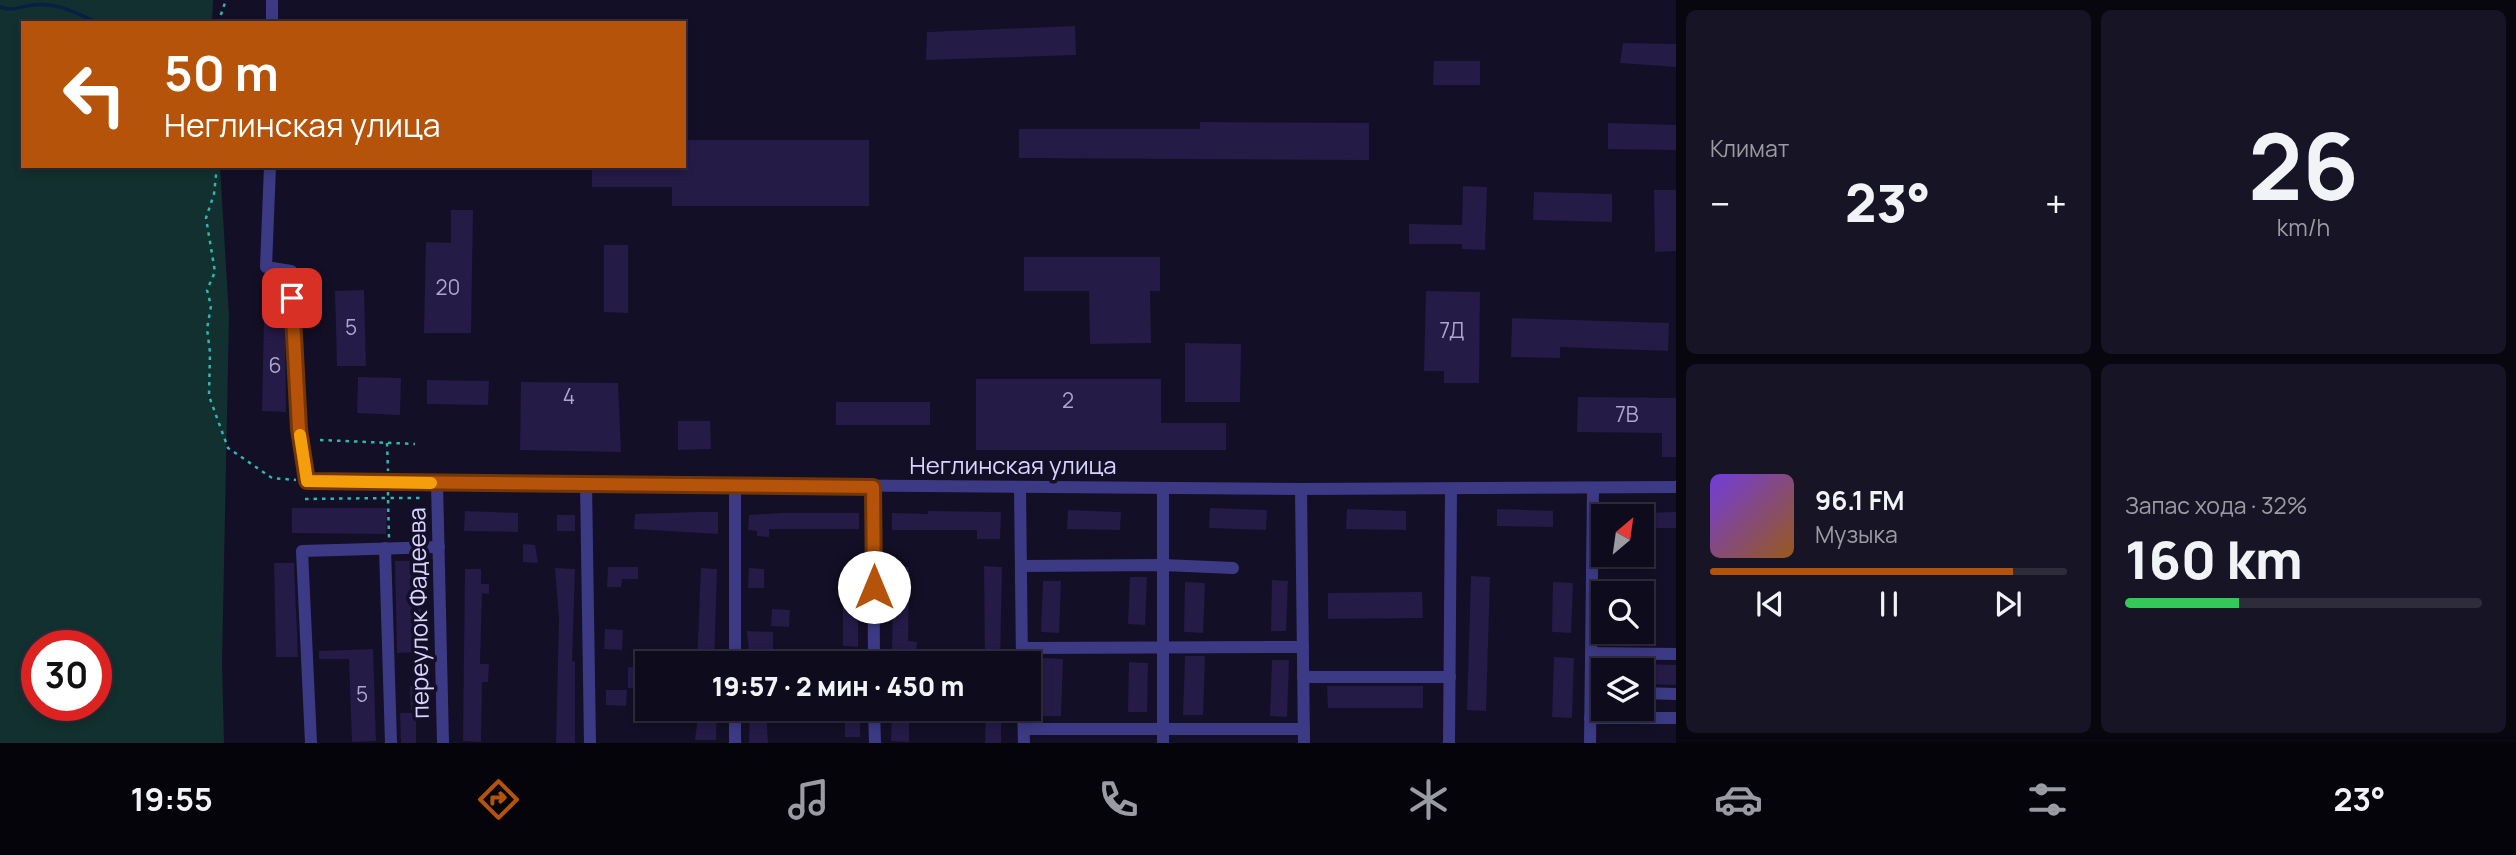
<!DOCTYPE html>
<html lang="ru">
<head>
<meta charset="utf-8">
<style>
	:root { --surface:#0e0b1c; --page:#171425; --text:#f1f3f6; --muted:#9b9ba3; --line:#2e2b3b; --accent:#b45309 }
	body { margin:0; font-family:Manrope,sans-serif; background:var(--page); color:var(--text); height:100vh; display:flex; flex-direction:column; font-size:26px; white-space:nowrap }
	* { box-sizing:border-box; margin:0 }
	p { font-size:23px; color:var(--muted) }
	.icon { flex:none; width:38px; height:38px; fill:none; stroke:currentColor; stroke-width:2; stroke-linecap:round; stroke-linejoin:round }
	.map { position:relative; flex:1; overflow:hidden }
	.drawer { display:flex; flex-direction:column; gap:10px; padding:10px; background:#08060f; width:840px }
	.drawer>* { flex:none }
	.hud { position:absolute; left:21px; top:21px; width:665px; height:147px; border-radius:0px; box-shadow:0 4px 10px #0003,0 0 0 2px var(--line); background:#b45309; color:#fff; overflow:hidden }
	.needle { width:46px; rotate:29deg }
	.tools { position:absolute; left:1591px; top:504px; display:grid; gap:14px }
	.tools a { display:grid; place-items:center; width:63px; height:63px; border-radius:0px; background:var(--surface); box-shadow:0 4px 10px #0003,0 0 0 2px var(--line); font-size:35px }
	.speed { position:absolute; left:21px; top:630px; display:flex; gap:14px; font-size:35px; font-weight:700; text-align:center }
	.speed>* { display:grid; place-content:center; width:91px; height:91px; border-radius:50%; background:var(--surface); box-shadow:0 4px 10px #0003,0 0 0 2px var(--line); line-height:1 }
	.speed .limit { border:10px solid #d22; background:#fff; color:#111 }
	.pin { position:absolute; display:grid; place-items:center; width:60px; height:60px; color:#fff; margin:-30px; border-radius:14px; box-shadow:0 4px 10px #0006 }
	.me { position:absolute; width:77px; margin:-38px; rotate:0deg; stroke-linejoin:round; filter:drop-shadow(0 0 5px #0008) }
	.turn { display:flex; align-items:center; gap:24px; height:147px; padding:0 28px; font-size:32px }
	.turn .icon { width:91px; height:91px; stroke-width:2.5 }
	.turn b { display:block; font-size:49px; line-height:60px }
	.big { font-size:52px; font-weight:800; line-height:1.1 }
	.drawer .tile { flex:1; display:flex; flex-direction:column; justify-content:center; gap:10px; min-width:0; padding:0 24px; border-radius:10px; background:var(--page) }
	.drawer .dial { align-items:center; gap:0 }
	.dial b { font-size:91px; line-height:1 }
	.song { display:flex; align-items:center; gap:21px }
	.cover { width:84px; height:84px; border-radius:10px; background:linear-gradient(135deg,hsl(260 70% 55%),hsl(30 70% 35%)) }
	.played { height:7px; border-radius:4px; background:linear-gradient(90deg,var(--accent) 85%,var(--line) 85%) }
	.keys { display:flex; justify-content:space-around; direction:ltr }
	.heat { display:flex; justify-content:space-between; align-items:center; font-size:38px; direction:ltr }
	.charge { height:10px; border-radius:5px; background:linear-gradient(90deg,#34c759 32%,var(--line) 0) }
	.drawer .tiles { flex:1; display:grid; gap:10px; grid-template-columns:repeat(2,1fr) }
	.trip { position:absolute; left:635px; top:651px; width:406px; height:70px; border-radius:0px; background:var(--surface); box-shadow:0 4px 10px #0003,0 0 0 2px var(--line); font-weight:800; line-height:70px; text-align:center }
	.tab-bar { display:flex; height:112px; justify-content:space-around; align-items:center; background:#06040b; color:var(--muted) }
	.tab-bar .icon { width:49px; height:49px }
	.tab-bar .selected { color:var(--accent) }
	.tab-bar b { font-size:32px; color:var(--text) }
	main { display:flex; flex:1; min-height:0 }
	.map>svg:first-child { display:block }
	.green { fill:#12302f; fill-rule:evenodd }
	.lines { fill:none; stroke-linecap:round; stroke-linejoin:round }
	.stream { stroke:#0a1f44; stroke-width:3.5 }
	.building { fill:#241b47 }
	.path { stroke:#2fb8b0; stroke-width:2.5; stroke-dasharray:3.5 5; stroke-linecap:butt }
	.minor { stroke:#3d3a85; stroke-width:12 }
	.route-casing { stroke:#753606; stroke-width:18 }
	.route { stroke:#b45309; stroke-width:12 }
	.slow { stroke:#f59e0b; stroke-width:12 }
	.labels { text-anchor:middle; stroke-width:7; stroke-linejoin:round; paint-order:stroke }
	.number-label { font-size:21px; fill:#aca6d1 }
	.street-label { font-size:24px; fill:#d9d4ff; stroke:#130f26 }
</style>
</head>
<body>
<main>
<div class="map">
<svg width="1676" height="743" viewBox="0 0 1676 743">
	<rect width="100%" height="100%" fill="#130f26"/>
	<path class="green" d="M0,0H213L212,23H23V166H220L229,316L222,663L224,743H0ZM37,646H96V705H37Z"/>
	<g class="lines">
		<path class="stream" d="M0,7C13,12 20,6 33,5C58,2 76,13 98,23"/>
	</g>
	<g class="building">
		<path d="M1075,26L1076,55L926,60L927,32Z"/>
		<path d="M1623,43L1676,44V67L1620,63Z"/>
		<path d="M1434,61H1480V85H1433Z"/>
		<path d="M1200,122L1369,123V160L1019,158V129H1200Z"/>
		<path d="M1608,123L1676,125V150L1608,149Z"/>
		<path d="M684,140H869V206H672V187H592V166H684Z"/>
		<path d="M1463,186L1487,187L1485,250L1462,249V244H1409V224L1462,225Z"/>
		<path d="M1654,190H1676V251L1655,252Z"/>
		<path d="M1534,192L1612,194V222L1533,220Z"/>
		<path d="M451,210H473L471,333H424L426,242L451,243Z"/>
		<path d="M604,245H628V313L604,312Z"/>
		<path d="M1024,257H1160V291H1150L1151,343L1090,344L1089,291H1024Z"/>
		<path d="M364,290L366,366H337L335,291Z"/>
		<path d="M1426,291L1480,292L1479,383H1444V371H1424Z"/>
		<path d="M1512,318L1669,323L1668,351L1560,347V358L1511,357Z"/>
		<path d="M264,319L285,320L286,412L262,411Z"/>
		<path d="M1185,343L1241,344L1240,402H1185Z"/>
		<path d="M358,377L401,378L400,415L357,413Z"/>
		<path d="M976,379H1161V423H1226V450H976Z"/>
		<path d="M427,380L489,381L488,405L427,404Z"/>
		<path d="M521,382L618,383L621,452L520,450Z"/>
		<path d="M1578,397L1676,398V457H1662V433L1577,432Z"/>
		<rect x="836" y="402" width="94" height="23"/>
		<path d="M678,421H710L711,449L678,450Z"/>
		<path d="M292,508H387L386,534L292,533Z"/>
		<path d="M1210,508L1267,510L1266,530L1209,528Z"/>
		<path d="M1347,509L1406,511V530L1346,529Z"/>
		<path d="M1497,509L1553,511V527L1497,526Z"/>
		<path d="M1068,510L1121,512L1120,530L1067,529Z"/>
		<path d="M465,511L518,513V532L464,531Z"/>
		<path d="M928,511L1001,512L1000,539H977V530H892V513L928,514Z"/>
		<path d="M699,512H718V534L634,529L635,514Z"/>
		<path d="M1676,512V528H1642V513Z"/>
		<path d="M782,513H859V529H769V537L757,536V531L748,530L749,515Z"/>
		<rect x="557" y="515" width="18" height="16"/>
		<path d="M523,544L535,545L538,563L523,562Z"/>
		<path d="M395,561H420L422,652L397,653Z"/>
		<path d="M274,563H294L298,657H276Z"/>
		<path d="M893,566L909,567L908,641L917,642L916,653H908V663H892Z"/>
		<path d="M984,566L1002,567L1000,663H985Z"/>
		<path d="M608,567H638V579H622L621,587H607Z"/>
		<path d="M843,567L858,568V647L843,646Z"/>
		<path d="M555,568L575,569L572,661L575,662V743H556L559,620Z"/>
		<path d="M701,568L717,569L714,663H697Z"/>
		<path d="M749,568L764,569V588H748Z"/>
		<path d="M465,569H481V584H489V594L482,593L480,664H489L488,682H482L481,742L463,741Z"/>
		<path d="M1471,576L1490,577L1486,711L1467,710Z"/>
		<path d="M1130,577H1147L1145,625L1128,624Z"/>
		<path d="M1272,580L1288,581L1286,631H1271Z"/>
		<path d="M1043,581H1061L1059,633L1041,632Z"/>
		<path d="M1185,582L1205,583L1203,633L1184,632Z"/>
		<path d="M1553,582L1573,583L1571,633L1552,632Z"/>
		<path d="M1422,592L1423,618L1328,619V593Z"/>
		<path d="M772,609L790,610L789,627L771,626Z"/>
		<path d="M605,629L623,630L622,650L604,649Z"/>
		<path d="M747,631L773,632V659H767V663H750Z"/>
		<path d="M373,649L376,741L352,742L349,659H319V651Z"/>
		<path d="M1185,656H1205L1203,715H1183Z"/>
		<path d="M1554,657L1574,658L1572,718L1552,717Z"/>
		<path d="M1043,658L1063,659L1061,716H1041Z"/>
		<path d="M1272,660H1289L1287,717L1270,716Z"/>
		<path d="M1129,662L1148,663L1147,712H1128Z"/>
		<path d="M1642,664L1676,665V685L1642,684Z"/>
		<path d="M628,667L647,668L646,689L628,688Z"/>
		<path d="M410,686H422V710H411Z"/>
		<path d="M1327,686H1423V708H1328Z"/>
		<path d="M606,690H627L626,706L606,705Z"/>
		<path d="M699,709H717L716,740H695Z"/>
		<path d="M750,709H766L768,743H749Z"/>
		<rect x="845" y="709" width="15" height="28"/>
		<path d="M892,709H909V742L891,741Z"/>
		<path d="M986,709H1001V743H985Z"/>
		<path d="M400,713H416V743H401Z"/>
	</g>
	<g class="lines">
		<g class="path">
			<path d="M218,23L226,0"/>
			<path d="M217,166L214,194L206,218L215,272L207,290L211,306L207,329L210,352L209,396L228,448L272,478L296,480"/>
			<path d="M320,440L415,444"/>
			<path d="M387,443L388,471"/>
			<path d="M388,492V498H424"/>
			<path d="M305,499L388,498L389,538"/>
		</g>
		<g class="minor">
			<path d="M272,0V23"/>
			<path d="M270,166L266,267L291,271L299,429L307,481L1301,489L1676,487"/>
			<path d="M437,483L443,743"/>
			<path d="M586,483L590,743"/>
			<path d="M873,487L874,663"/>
			<path d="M1020,487L1022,663"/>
			<path d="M1301,489L1304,743"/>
			<path d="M385,548L391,743"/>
			<path d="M1021,566L1163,565L1233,568"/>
			<path d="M1022,648L1303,647"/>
			<path d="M1591,653L1676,654"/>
			<path d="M735,663V485"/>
			<path d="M1303,677H1450"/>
			<path d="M1642,693L1676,694"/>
			<path d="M874,709L875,743"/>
			<path d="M1023,709L1024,743"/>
			<path d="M1590,718H1676"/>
			<path d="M1024,729H1304"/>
			<path d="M311,743L302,551L439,547"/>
			<path d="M735,743V709"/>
			<path d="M1163,743V488"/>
			<path d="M1449,743L1451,489"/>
			<path d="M1590,743L1593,488"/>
		</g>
	</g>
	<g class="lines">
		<g class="route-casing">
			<path id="route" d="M292,298L299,429L307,481L873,487L874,587"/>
		</g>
		<use href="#route" class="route"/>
		<path class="slow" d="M300,435L307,481L431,483"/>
	</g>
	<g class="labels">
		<g class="number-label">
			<text x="448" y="295">20</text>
			<text x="351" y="335">5</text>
			<text x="1452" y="338">7Д</text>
			<text x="275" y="373">6</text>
			<text x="569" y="404">4</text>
			<text x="1068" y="408">2</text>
			<text x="1627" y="422">7В</text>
			<text x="362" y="702">5</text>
		</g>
		<g class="street-label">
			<text x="1013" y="474">Неглинская улица</text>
			<text transform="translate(419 613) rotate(-91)" y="8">переулок Фадеева</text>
		</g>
	</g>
</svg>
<div class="tools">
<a><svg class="needle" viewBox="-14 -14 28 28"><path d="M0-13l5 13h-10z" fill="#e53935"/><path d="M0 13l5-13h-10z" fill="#9b9ba3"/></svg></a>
<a><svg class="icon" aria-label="search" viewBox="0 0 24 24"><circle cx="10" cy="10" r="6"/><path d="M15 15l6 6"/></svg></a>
<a><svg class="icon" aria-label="layers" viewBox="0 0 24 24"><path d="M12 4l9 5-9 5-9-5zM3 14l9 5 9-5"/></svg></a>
</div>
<div class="speed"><div class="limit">30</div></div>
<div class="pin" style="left:292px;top:298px;background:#d93025"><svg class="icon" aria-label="arrive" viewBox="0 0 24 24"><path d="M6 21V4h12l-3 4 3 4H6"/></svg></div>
<svg class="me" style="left:874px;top:587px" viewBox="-20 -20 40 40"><circle r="19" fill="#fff"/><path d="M0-13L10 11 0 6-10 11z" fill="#b45309"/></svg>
<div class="trip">19:57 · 2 мин · 450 m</div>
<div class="hud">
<div class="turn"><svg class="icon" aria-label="left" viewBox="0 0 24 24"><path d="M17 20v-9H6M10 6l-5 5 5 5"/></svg><div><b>50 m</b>Неглинская улица</div></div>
</div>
</div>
<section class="drawer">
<div class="tiles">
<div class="tile"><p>Климат</p>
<div class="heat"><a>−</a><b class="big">23°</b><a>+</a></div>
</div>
<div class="tile dial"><b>26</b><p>km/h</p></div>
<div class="tile">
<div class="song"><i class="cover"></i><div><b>96.1 FM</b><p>Музыка</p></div></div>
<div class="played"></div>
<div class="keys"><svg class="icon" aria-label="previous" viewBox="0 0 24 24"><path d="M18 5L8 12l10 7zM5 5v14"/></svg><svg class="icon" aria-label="pause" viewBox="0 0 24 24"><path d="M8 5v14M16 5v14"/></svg><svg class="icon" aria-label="next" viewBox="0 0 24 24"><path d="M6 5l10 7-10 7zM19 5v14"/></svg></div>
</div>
<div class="tile"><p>Запас хода · 32%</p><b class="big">160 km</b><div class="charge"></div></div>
</div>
</section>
</main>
<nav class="tab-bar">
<b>19:55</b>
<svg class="icon selected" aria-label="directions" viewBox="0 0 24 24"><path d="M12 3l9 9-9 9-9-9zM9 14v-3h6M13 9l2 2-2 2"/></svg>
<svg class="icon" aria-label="music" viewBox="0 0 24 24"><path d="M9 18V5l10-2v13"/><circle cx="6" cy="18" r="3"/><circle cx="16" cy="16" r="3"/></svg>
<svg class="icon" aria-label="phone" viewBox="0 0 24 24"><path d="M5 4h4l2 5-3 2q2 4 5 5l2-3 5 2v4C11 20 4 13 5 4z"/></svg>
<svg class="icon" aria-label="climate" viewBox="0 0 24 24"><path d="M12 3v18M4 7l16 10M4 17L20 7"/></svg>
<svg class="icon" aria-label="car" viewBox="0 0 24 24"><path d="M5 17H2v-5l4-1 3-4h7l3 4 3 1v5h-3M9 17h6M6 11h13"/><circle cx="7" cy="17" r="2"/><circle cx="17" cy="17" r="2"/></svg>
<svg class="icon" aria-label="filters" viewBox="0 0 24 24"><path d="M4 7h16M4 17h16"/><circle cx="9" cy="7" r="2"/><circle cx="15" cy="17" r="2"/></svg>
<b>23°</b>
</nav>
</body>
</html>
